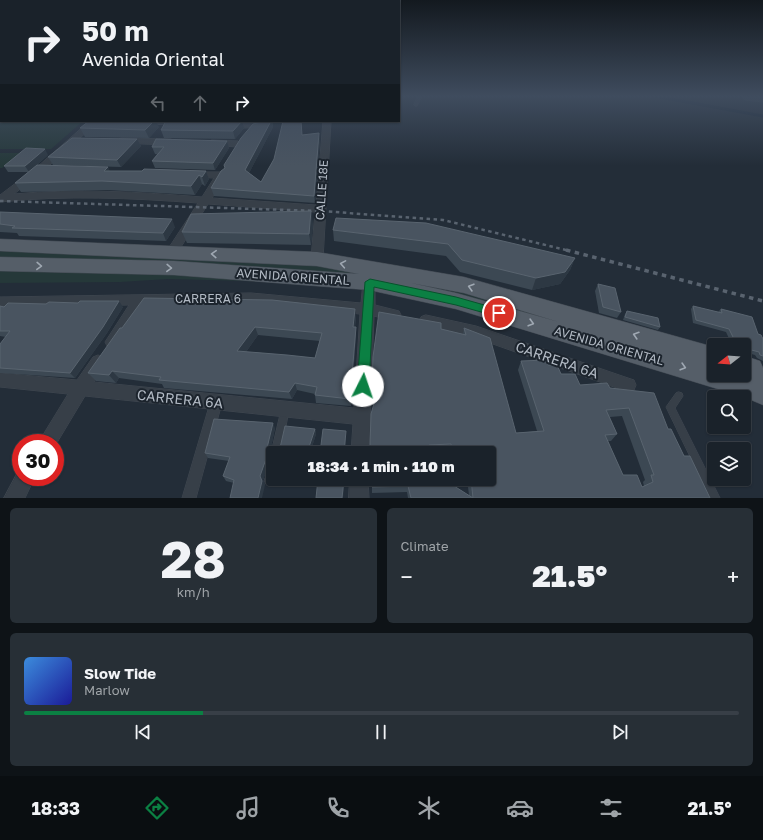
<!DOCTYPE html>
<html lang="en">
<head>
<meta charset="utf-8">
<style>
	:root { --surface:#1a222a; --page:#272f36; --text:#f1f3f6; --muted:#9fa4a8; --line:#383f47; --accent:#0b8043 }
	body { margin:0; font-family:"Golos Text",sans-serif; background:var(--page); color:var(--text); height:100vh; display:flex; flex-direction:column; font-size:15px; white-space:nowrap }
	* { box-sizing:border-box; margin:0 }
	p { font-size:13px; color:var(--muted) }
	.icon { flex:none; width:22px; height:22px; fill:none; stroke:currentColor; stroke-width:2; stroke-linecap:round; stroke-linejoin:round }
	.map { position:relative; height:498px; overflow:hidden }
	.sheet { display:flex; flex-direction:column; gap:10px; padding:10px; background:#0e1317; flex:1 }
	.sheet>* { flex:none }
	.top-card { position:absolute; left:0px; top:0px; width:400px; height:122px; box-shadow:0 1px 3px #0004,0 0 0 1px var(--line); background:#1a222a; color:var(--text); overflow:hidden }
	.needle { width:26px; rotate:253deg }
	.fabs { position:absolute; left:707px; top:338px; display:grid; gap:8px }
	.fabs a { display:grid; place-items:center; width:44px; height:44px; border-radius:4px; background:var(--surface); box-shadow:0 1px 3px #0004,0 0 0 1px var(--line); font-size:20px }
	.speed { position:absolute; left:12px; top:434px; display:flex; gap:8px; font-size:20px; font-weight:700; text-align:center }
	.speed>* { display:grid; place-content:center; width:52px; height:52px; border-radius:50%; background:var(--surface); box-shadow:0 1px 3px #0004,0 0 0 1px var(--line); line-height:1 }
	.speed .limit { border:6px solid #d22; background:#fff; color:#111 }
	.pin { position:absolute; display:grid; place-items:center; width:34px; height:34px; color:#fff; margin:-17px; border:2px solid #fff; border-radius:50%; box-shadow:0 1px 4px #0007 }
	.me { position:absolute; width:44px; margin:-22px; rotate:4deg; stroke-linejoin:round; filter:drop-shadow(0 0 3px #0008) }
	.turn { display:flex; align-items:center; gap:14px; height:84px; padding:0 16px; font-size:18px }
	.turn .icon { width:52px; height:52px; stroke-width:2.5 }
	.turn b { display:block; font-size:28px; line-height:34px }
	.lanes { display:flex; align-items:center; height:38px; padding:0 16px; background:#0003; justify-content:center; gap:20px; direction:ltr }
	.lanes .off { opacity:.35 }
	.big { font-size:30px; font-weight:800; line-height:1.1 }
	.sheet .card { flex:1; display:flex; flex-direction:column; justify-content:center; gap:6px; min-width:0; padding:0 14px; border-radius:6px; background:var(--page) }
	.sheet .dial { align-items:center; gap:0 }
	.dial b { font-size:52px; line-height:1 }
	.song { display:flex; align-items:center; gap:12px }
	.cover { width:48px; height:48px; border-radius:6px; background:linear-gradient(135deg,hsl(210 70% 55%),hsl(240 70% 35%)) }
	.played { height:4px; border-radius:2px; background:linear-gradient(90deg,var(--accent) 25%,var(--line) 25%) }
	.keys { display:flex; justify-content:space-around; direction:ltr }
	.heat { display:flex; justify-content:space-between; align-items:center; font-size:22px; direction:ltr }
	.sheet .tiles { flex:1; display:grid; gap:10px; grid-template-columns:1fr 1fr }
	.card:last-child { grid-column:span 2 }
	.trip { position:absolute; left:266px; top:446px; width:230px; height:40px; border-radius:4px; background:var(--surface); box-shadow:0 1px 3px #0004,0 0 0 1px var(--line); font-weight:800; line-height:40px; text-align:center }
	.menu { display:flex; height:64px; justify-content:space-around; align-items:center; background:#0a0e11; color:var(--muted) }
	.menu .icon { width:28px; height:28px }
	.menu .selected { color:var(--accent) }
	.menu b { font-size:18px; color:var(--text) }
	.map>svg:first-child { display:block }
	.green { fill:#253839 }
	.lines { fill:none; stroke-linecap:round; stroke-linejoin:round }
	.stream { stroke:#182534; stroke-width:3 }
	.service-casing { stroke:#404851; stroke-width:1 }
	.pedestrian-casing { stroke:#404851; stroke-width:1 }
	.minor-casing { stroke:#404851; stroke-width:1 }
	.primary-casing { stroke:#404851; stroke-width:1 }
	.service { fill:#373f48; fill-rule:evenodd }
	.pedestrian { fill:#373f48; fill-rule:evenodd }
	.minor { fill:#373f48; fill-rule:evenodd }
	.primary { fill:#555e68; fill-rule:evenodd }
	.rail-far1 { stroke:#59636f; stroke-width:2.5; stroke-dasharray:3.5 3.5; stroke-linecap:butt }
	.rail { stroke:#59636f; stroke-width:3.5; stroke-dasharray:4.5 4.5; stroke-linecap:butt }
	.wall { fill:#3c4853; fill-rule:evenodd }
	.shaded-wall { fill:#2d3843 }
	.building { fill:#495460; stroke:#59646f; fill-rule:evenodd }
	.oneway { stroke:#9fa8b2 }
	.route { fill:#0b8043; stroke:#07532c }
	.labels { text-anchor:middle; stroke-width:4; stroke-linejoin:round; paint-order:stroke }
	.street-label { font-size:12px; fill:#b2bac4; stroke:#1c242d }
	.near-street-label { font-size:14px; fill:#b2bac4; stroke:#1c242d }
</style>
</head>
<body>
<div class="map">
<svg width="763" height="498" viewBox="0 0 763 498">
	<rect width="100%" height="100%" fill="#232d38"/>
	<g class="green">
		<path d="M0,96L1,121H83L51,149H0Z"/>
		<path d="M0,153H22L2,168H0Z"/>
		<path d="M0,250L291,263L347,269L469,292L714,370L467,298L0,258Z"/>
		<path d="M0,266L103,270L289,282L168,279L120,282L0,283Z"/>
	</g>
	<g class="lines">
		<path class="stream" d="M654,96L763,116"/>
		<g class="service-casing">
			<g id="service">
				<path d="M418,96H422L417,106H415L414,105Z"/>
				<path d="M679,392L682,393L683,396L675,408L720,498H710L666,407L676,393Z"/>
				<path d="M285,406L288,407L289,410L281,453H273V456L271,453L281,410L282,407Z"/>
				<path d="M273,462V479H274L272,484L269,486L266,484L264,481L270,464Z"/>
			</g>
		</g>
		<g class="pedestrian-casing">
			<path id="pedestrian" d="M216,397L220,399L222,403L196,498H182L210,403L212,399Z"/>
		</g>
		<g class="minor-casing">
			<g id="minor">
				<path d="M742,96L763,98V102L745,100Z"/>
				<path d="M90,121L98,122L43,171L14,194C76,188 140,192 202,197L214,178L192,177L189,176L187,174L189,172H221L226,175L212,198L316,205L323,121H331L323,259L321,262H313L311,259L315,212L208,204L176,255H168L166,252L198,203C132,198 65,195 0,202V195L37,167Z"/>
				<path d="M138,121H182L184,123L180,125L141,124H138Z"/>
				<path d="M259,121H274C266,128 231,131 223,124L227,122Z"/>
				<path d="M122,138L171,139L175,142L171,145L119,143V139Z"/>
				<path d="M212,140L238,141L242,144L238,147L209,145L208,143Z"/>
				<path d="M369,277L374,279L375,282V305L399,311L401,315L399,319L394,321L374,316L369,453H351L353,424L85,396L55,446V443H38L68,394L0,387V373L77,380L93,357L98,355L103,357L106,362L94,382L354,408L360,314L251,303L144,305L117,346L112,348L107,346L105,342L129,305L0,307V297L251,293L361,303L363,282L364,279Z"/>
				<path d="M426,315L476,326L628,378L634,380L636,385L634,390L628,392L476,338L421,325L419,321L421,317Z"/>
				<path d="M19,470H21V477H35L25,498H4Z"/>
				<path d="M350,479H368L369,498H349Z"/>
			</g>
		</g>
		<g class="primary-casing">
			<path id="primary" d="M0,239L317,252L464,277L714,347V375H744V361L751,358L760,361L763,368V405L744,397L456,309L369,290L174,275L0,271V257L174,261L359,274L317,266L0,251ZM411,283L464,293L559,322L456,293Z"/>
		</g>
		<use href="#service" class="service"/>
		<use href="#pedestrian" class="pedestrian"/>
		<use href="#minor" class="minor"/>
		<use href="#primary" class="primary"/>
		<path class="rail-far1" d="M0,201L321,211L443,220L570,251"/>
		<path class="rail" d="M566,250L763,301"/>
	</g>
	<g class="wall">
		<path d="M265,121H272L273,127L249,173L261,182L303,135L320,141L315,203L214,196L211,188L225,168Z"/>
		<path d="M159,127L149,138L85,137L80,128Z"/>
		<path d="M244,128L235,139L164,138L161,130Z"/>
		<path d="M137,139L141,146L121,167L53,165L48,157Z"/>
		<path d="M227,141L229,148L215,170L155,168L152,161L157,154H155L152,147Z"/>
		<path d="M48,155L29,172H8L4,166Z"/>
		<path d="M108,167L109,171H206L209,179L205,186L202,184L195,195L107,190L21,192L15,183Z"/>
		<path d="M0,212L175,227L166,241L19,236L17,233L0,232Z"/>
		<path d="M313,223L311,245L187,243L182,232Z"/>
		<path d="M333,230L575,258L570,270L560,284L532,290L460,272L446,256L334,241Z"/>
		<path d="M598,284L621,312L617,318L599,313L595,291Z"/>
		<path d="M46,304L123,307L107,333L75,378L0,373V344L6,337L0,336V306Z"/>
		<path d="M693,306L718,312L721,309L758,334L763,339V361L757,358L755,355L744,352V345H732L726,332L693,323L691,309Z"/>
		<path d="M627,311L660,327L658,330L623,320L625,314Z"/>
		<path d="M356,317L355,327L356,335L351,406L316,403L315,395V394L297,390L292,399L164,388L162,384L119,378L116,383L96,381L88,373L122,328ZM258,335L320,341L315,358L246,352Z"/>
		<path d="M464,328L516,433L537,431L518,370L521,361L548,365L561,374L580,385L610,388L668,429L710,498H408L407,492L372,493V479L469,495L467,479H489V453H449V451L430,452V453H368V447L370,446L377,394L373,393L372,385L441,329L463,334ZM622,416L645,480L643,482L644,486L642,487L623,475L608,441H611L617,434L610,417Z"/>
		<path d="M275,428L270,452V453L280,448L315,429L316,434L310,453H273V467L272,462L269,464L263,480L265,485L234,483L226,481L223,476L229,461L208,458L205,453Z"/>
	</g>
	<g class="shaded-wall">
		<path d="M154,121H156L159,127L149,138L145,130Z"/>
		<path d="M242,121L244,128L235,139L233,131Z"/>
		<path d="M271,121H272L273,127L247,177L245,170Z"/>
		<path d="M319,133L320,141L315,203L314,196Z"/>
		<path d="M137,139L141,146L121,167L117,160Z"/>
		<path d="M227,141L229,148L215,170L213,163Z"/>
		<path d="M45,149L48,155L29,172L25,166Z"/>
		<path d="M108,167L112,176L104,171Z"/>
		<path d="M206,171L209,179L205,186L202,177Z"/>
		<path d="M199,175L202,184L195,195L191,186Z"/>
		<path d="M311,211L313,223L311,245L309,234Z"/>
		<path d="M172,219L175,227L166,241L163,233Z"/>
		<path d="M575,258L570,270L560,284L532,290L536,278Z"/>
		<path d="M119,301L123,307L107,333L75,378L70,373Z"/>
		<path d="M355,309L356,317L354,335L353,327Z"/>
		<path d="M255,327L258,335L241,359L237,351Z"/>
		<path d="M356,327V335L351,406L350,399Z"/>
		<path d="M112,371L119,378L116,383L109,375Z"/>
		<path d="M295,383L297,390L292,399L289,392Z"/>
		<path d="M273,423L275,428L270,453L267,448Z"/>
		<path d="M315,429L316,434L310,453H307Z"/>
		<path d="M346,431V436L345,453H344Z"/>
		<path d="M271,456L273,461L269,464L263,480L265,485L262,498H258L260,476L266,459Z"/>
		<path d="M344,479H345L343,498H342Z"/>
	</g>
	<g class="building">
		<path d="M89,121H154L145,130L80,128Z"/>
		<path d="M166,121H242L233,131L161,130Z"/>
		<path d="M265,121H271L245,170L261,182L274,159L283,121H301L302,135L319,133L314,196L211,188L221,171L225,168L224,165L241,138L253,124Z"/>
		<path d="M72,138L137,139L117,160L48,157Z"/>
		<path d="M156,139L227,141L213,163L152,161L164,147H152Z"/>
		<path d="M26,148L45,149L25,166H4Z"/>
		<path d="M37,165L108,167L104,171H142L144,169L206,171L202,177L199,175L191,186L102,181L15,183Z"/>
		<path d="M311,211L309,234L182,232L191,214Z"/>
		<path d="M0,212L172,219L163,233L12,228L15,226L0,224Z"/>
		<path d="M336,218L426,223L575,258L565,272L536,278L462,260L448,244L333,230Z"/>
		<path d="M598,284L615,288L621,312L603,307Z"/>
		<path d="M144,298L272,300L355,309L353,327H356L350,399L315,395L317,387L295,383L289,392L159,380L161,377L112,371L109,375L88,373L120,328H122ZM255,327L322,333L315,358L287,355L237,351Z"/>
		<path d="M80,301H119L103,327L70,373L0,368V344L10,331H0V306L4,307L8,303L46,304L49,302L78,303Z"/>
		<path d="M693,306L722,313L721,309L752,317L758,334L761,335L763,339V356L760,355L759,352L744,348V345H737L729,329L696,320Z"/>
		<path d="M627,311L658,318L660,327L625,317Z"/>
		<path d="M379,312L441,323V329L466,335L464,328L490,338L516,433L544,431L521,361L546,360L548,365H557L561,374H575L580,385L607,383L610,388L654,393L668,429H671L684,456H690L710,498H411L408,486L372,487V479H443L473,498L471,479H489V453H467V450L452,451L451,444L429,445L430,453H371V448L368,447L370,446L371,414L379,386L372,385L373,357ZM629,408L654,475H651L653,482L642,487L637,475H623L605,435L617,434L606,410Z"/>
		<path d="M214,419L273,423L267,448L270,453L272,450L280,448L285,426L315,429L307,453H273V465H272L271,456L266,459L260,476L262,481L258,498H230L234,480L223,476L230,457L205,453Z"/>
		<path d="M323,429L346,431L344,453H320Z"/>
		<path d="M318,479H344L342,498H316Z"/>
	</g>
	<defs><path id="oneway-chevron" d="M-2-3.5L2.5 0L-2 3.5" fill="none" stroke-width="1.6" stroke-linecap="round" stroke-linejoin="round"/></defs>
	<g class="oneway">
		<use href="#oneway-chevron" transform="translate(214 254) rotate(-177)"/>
		<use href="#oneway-chevron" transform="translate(343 264) rotate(-170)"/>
		<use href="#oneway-chevron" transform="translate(39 266) rotate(2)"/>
		<use href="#oneway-chevron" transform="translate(169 268) rotate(2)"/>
		<use href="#oneway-chevron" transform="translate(471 287) rotate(-164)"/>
		<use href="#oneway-chevron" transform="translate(531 323) rotate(16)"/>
		<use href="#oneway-chevron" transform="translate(636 335) rotate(-163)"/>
		<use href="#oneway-chevron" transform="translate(683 367) rotate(16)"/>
	</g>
	<linearGradient id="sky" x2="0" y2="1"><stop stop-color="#13191f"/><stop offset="0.58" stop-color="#3f4c5e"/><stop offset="1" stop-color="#3f4c5e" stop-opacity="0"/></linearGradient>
	<rect width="763" height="166" fill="url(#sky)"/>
	<path class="route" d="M370,279L456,297L502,310L504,313L499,317L456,305L374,287L369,386L367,390L363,392L359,390L357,386L365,282Z"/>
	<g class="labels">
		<g class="street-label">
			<text transform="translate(322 190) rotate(-86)" y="4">CALLE 18E</text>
			<text transform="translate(293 277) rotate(4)" y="4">AVENIDA ORIENTAL</text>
			<text x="208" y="303">CARRERA 6</text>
			<text transform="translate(609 346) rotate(16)" y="4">AVENIDA ORIENTAL</text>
		</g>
		<g class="near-street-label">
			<text transform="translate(557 360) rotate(19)" y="5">CARRERA 6A</text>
			<text transform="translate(180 399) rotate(6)" y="5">CARRERA 6A</text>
		</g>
	</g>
</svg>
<div class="fabs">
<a><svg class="needle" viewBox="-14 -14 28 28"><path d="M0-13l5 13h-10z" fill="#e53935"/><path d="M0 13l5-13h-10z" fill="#9fa4a8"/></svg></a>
<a><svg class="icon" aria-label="search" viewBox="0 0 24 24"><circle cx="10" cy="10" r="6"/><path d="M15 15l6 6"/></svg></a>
<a><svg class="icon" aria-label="layers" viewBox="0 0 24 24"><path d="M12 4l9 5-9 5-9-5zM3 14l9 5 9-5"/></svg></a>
</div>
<div class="speed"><div class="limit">30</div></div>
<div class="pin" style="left:499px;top:313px;background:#d93025"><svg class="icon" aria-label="arrive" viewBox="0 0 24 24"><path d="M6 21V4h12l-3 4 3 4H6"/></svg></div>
<svg class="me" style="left:363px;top:386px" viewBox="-20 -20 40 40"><circle r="19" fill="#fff"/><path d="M0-13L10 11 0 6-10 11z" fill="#0b8043"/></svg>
<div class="trip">18:34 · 1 min · 110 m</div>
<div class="top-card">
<div class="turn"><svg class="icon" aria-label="right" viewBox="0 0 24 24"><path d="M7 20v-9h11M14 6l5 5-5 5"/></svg><div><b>50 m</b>Avenida Oriental</div></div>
<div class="lanes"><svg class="icon off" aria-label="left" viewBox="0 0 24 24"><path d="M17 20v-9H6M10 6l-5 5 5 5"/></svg><svg class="icon off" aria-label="ahead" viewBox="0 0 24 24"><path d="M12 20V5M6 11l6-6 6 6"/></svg><svg class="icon" aria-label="right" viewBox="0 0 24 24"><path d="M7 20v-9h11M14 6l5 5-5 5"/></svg></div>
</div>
</div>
<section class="sheet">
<div class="tiles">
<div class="card dial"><b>28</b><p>km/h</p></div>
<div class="card"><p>Climate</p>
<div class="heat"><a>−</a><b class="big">21.5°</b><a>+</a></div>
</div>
<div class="card">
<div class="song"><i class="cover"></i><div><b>Slow Tide</b><p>Marlow</p></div></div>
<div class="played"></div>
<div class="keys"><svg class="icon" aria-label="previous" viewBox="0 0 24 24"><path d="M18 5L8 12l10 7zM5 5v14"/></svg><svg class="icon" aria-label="pause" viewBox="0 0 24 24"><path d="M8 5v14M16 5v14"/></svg><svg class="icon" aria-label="next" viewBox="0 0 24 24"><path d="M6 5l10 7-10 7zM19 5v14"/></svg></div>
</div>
</div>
</section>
<nav class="menu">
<b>18:33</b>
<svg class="icon selected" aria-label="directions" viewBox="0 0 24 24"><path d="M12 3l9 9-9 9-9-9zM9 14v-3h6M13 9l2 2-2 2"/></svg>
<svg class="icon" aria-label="music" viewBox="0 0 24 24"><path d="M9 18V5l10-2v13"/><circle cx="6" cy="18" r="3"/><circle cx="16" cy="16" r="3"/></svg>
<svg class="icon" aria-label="phone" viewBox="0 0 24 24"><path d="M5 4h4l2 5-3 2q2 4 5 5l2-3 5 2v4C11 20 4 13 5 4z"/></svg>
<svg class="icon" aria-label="climate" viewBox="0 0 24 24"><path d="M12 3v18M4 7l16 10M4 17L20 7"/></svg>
<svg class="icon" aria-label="car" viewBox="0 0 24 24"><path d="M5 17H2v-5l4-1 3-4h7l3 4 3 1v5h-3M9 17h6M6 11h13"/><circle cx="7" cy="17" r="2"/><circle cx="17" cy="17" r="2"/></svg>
<svg class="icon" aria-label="filters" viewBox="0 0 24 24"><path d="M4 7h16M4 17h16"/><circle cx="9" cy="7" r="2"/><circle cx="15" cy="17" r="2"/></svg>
<b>21.5°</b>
</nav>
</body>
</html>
